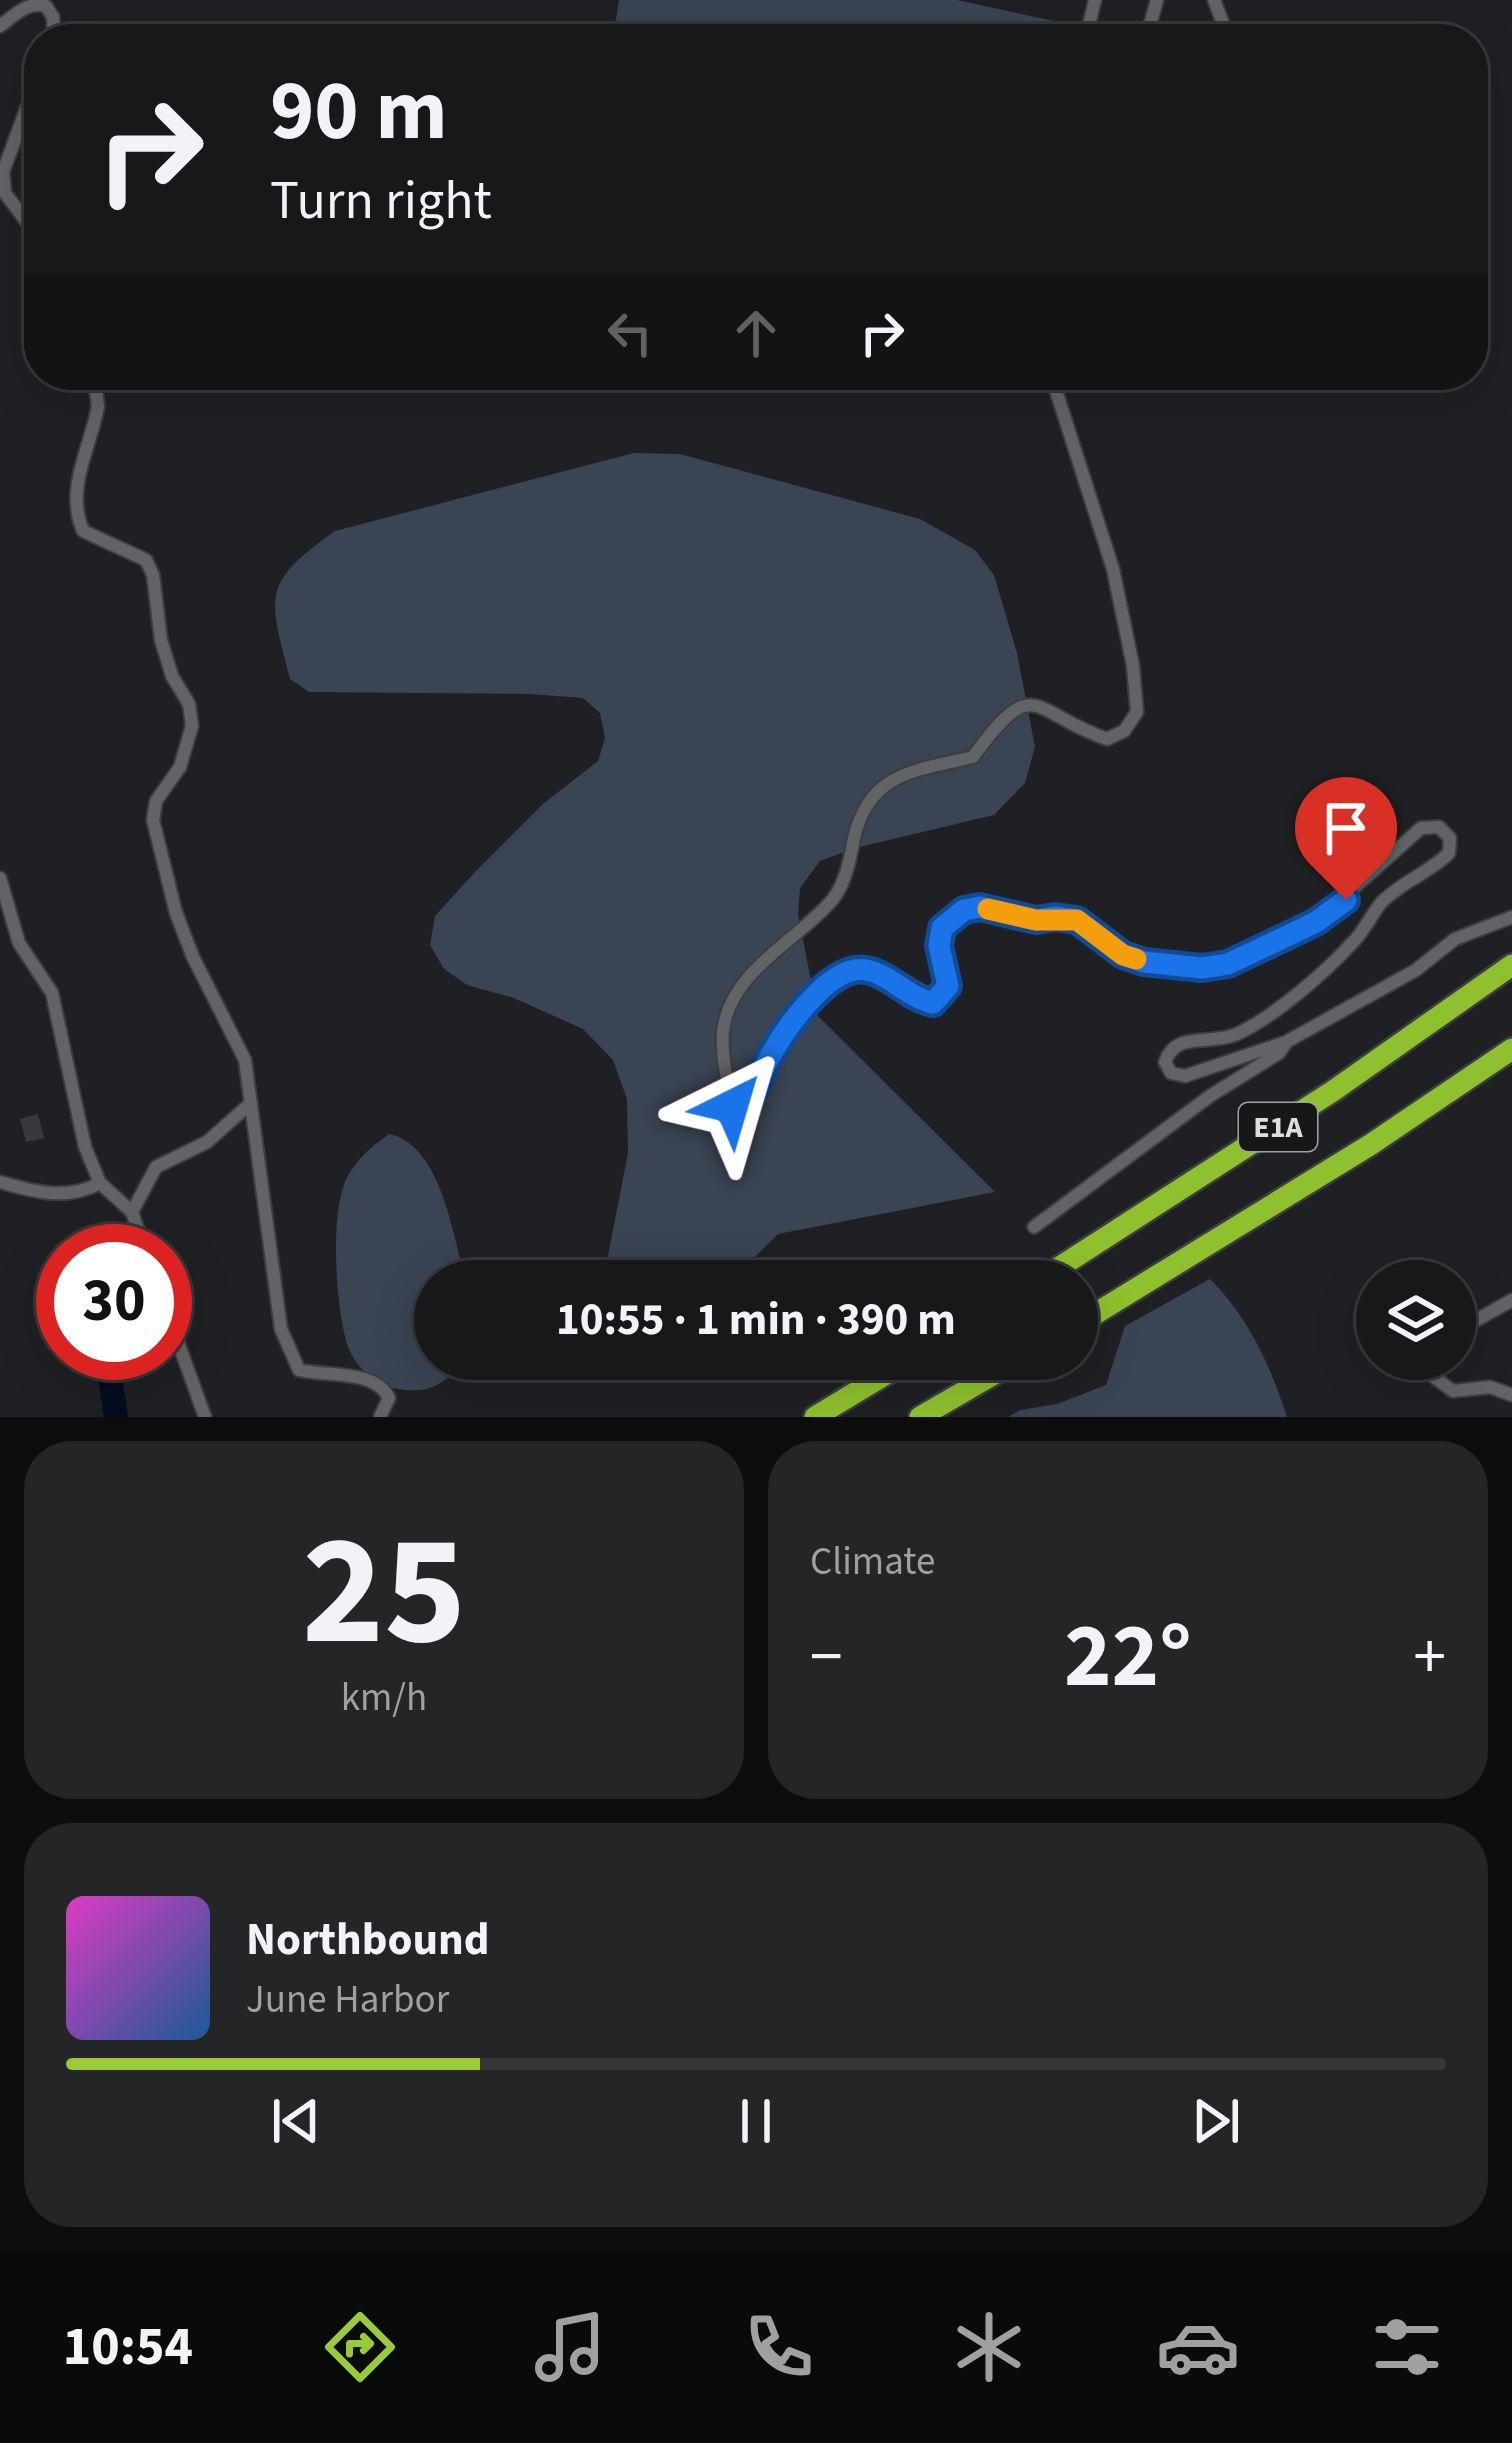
<!DOCTYPE html>
<html lang="en">
<head>
<meta charset="utf-8">
<style>
	:root { --surface:#17181a; --page:#242527; --text:#f1f3f6; --muted:#9ea0a2; --line:#363739; --accent:#98cb37 }
	body { margin:0; font-family:"Source Sans 3",sans-serif; background:var(--page); color:var(--text); height:100vh; display:flex; flex-direction:column; font-size:45px; white-space:nowrap }
	* { box-sizing:border-box; margin:0 }
	p { font-size:39px; color:var(--muted) }
	.icon { flex:none; width:66px; height:66px; fill:none; stroke:currentColor; stroke-width:2; stroke-linecap:round; stroke-linejoin:round }
	.map { position:relative; height:1417px; overflow:hidden }
	.panel { display:flex; flex-direction:column; gap:24px; padding:24px; background:#0d0d0e; flex:1 }
	.panel>* { flex:none }
	.hud { position:absolute; left:24px; top:24px; width:1464px; height:366px; border-radius:48px; box-shadow:0 12px 48px #0002,0 0 0 3px var(--line); background:#17181a; color:var(--text); overflow:hidden }
	.fabs { position:absolute; left:1356px; top:1260px; display:grid; gap:24px }
	.fabs a { display:grid; place-items:center; width:120px; height:120px; border-radius:50%; background:var(--surface); box-shadow:0 12px 48px #0002,0 0 0 3px var(--line); font-size:60px }
	.speed { position:absolute; left:36px; top:1224px; display:flex; gap:24px; font-size:60px; font-weight:700; text-align:center }
	.speed>* { display:grid; place-content:center; width:156px; height:156px; border-radius:50%; background:var(--surface); box-shadow:0 12px 48px #0002,0 0 0 3px var(--line); line-height:1 }
	.speed .limit { border:18px solid #d22; background:#fff; color:#111 }
	.pin { position:absolute; display:grid; place-items:center; width:102px; height:102px; color:#fff; margin:-123px -51px; border-radius:50% 50% 50% 0; rotate:-45deg; box-shadow:0 0 12px #0007 }
	.pin .icon { rotate:45deg }
	.me { position:absolute; width:132px; margin:-66px; rotate:40deg; stroke-linejoin:round; filter:drop-shadow(0 0 9px #0008) }
	.turn { display:flex; align-items:center; gap:42px; height:252px; padding:0 48px; font-size:54px }
	.turn .icon { width:156px; height:156px; stroke-width:2.5 }
	.turn b { display:block; font-size:84px; line-height:102px }
	.lanes { display:flex; align-items:center; height:114px; padding:0 48px; background:#0003; justify-content:center; gap:60px; direction:ltr }
	.lanes .off { opacity:.35 }
	.big { font-size:90px; font-weight:700; line-height:1.1 }
	.panel .tile { flex:1; display:flex; flex-direction:column; justify-content:center; gap:18px; min-width:0; padding:0 42px; border-radius:48px; background:var(--page) }
	.panel .dial { align-items:center; gap:0 }
	.dial b { font-size:156px; line-height:1 }
	.song { display:flex; align-items:center; gap:36px }
	.cover { width:144px; height:144px; border-radius:18px; background:linear-gradient(135deg,hsl(310 70% 55%),hsl(210 70% 35%)) }
	.played { height:12px; border-radius:6px; background:linear-gradient(90deg,var(--accent) 30%,var(--line) 30%) }
	.keys { display:flex; justify-content:space-around; direction:ltr }
	.heat { display:flex; justify-content:space-between; align-items:center; font-size:66px; direction:ltr }
	.panel .tiles { flex:1; display:grid; gap:24px; grid-template-columns:1fr 1fr }
	.tile:last-child { grid-column:span 2 }
	.trip { position:absolute; left:414px; top:1260px; width:684px; height:120px; border-radius:60px; background:var(--surface); box-shadow:0 12px 48px #0002,0 0 0 3px var(--line); font-weight:700; line-height:120px; text-align:center }
	.tabs { display:flex; height:192px; justify-content:space-around; align-items:center; background:#090a0a; color:var(--muted) }
	.tabs .icon { width:84px; height:84px }
	.tabs .selected { color:var(--accent) }
	.tabs b { font-size:54px; color:var(--text) }
	.map>svg:first-child { display:block }
	.green { fill:#3a4452 }
	.lines { fill:none; stroke-linecap:round; stroke-linejoin:round }
	.river { stroke:#020d21; stroke-width:24 }
	.building { fill:#37393b }
	.street-casing { stroke:#3c3d3f; stroke-width:16 }
	.highway-casing { stroke:#3c3d3f; stroke-width:26 }
	.street { stroke:#616366; stroke-width:12 }
	.highway { stroke:#8ec12d; stroke-width:21 }
	.route-casing { stroke:#114b97; stroke-width:30 }
	.route { stroke:#1a73e8; stroke-width:21 }
	.slow { stroke:#f59e0b; stroke-width:21 }
	.labels { text-anchor:middle; stroke-width:12; stroke-linejoin:round; paint-order:stroke }
	.shield { fill:#161719; stroke:#a1a2a4; stroke-width:3 }
	.shield-label { font-size:30px; font-weight:bold; fill:#dddee0 }
</style>
</head>
<body>
<div class="map">
<svg width="1512" height="1417" viewBox="0 0 1512 1417">
	<rect width="100%" height="100%" fill="#1f2023"/>
	<g class="green">
		<path d="M619,0H957L1063,23L1109,39H613Z"/>
		<path d="M634,453L680,454L920,519L975,550L994,575L1017,653L1035,747L1025,783L994,815L855,848L820,861L800,888L798,914L818,1016L995,1192L778,1234L730,1281H603L628,1153L627,1099L613,1060L583,1029L514,998L467,985L444,969L430,945L435,916L475,872L543,804L598,761L605,738L600,713L583,698L529,694L309,692L290,679C269,596 260,584 335,531Z"/>
		<path d="M389,1134C441,1144 453,1236 466,1281H435V1359H465L463,1364C442,1385 429,1394 398,1389C374,1386 353,1365 346,1341C336,1302 330,1220 345,1182C354,1161 371,1147 389,1134Z"/>
		<path d="M1210,1279C1249,1318 1270,1365 1287,1417H1008L1020,1410L1057,1404L1106,1385L1125,1326Z"/>
	</g>
	<g class="lines">
		<path class="river" d="M106,1353L116,1417"/>
	</g>
	<path class="building" d="M38,1114L44,1138L26,1142L20,1119Z"/>
	<g class="lines">
		<g class="street-casing">
			<g id="street">
				<path d="M1214,0L1229,39"/>
				<path d="M0,26C15,15 27,1 46,6L53,17L54,39"/>
				<path d="M963,39H994"/>
				<path d="M1077,39L1089,25L1095,0"/>
				<path d="M1146,39L1157,0"/>
				<path d="M39,91L27,107L3,172L5,193L32,229L39,341"/>
				<path d="M84,375L96,391L98,406C90,450 65,488 83,531L146,560L153,575L161,640L172,676L189,704L192,726L180,767L156,801L153,820L176,913L193,957L245,1060L281,1329L299,1370C327,1377 375,1369 389,1398L380,1417"/>
				<path d="M1051,375L1113,569L1133,666L1137,712L1124,731L1107,739C1031,713 1036,670 973,757C916,771 870,771 854,838C850,859 846,882 833,899C798,941 729,971 723,1032C721,1056 728,1082 732,1105L739,1110C754,1100 759,1078 767,1062C783,1033 828,963 866,970C890,974 908,998 933,1003L948,986L939,946L942,928L964,911L980,907L1036,920H1077L1123,955L1144,962L1202,968L1228,964L1316,922L1421,828L1439,827L1450,838L1449,853C1429,873 1401,882 1381,903C1371,915 1365,930 1354,941C1326,972 1274,1017 1237,1034C1210,1046 1176,1030 1165,1062L1171,1073L1185,1076L1286,1042L1416,970L1455,939L1512,917"/>
				<path d="M0,878L19,943L52,993L85,1147L100,1183L132,1212L145,1251"/>
				<path d="M0,1182C34,1192 67,1201 100,1183"/>
				<path d="M132,1212L156,1167L207,1142L251,1103"/>
				<path d="M1034,1227L1210,1096L1279,1053L1286,1043"/>
				<path d="M165,1306L205,1417"/>
				<path d="M1455,1332L1512,1300"/>
				<path d="M1431,1359L1435,1378L1453,1391L1490,1387L1512,1395"/>
			</g>
		</g>
		<g class="highway-casing">
			<g id="highway">
				<path d="M1038,1281L1333,1091L1512,965"/>
				<path d="M1077,1325L1370,1145L1512,1049"/>
				<path d="M815,1417L911,1359"/>
				<path d="M920,1417L1020,1359"/>
			</g>
		</g>
		<use href="#street" class="street"/>
		<use href="#highway" class="highway"/>
	</g>
	<g class="lines">
		<g class="route-casing">
			<path id="route" d="M732,1106L739,1110C754,1100 759,1078 767,1062C782,1033 829,963 866,970C890,974 908,998 933,1003L948,986L939,946L942,928L964,910L980,907L1036,920L1055,917L1077,920L1123,955L1144,962L1202,968L1228,964L1287,936L1316,922L1346,900"/>
		</g>
		<use href="#route" class="route"/>
		<path class="slow" d="M988,909L1036,920H1077L1123,955L1136,959"/>
	</g>
	<g class="labels">
		<rect class="shield" x="1239" y="1103" width="78" height="48" rx="9"/>
		<g class="shield-label">
			<text x="1278" y="1137">E1A</text>
		</g>
	</g>
</svg>
<div class="fabs">
<a><svg class="icon" aria-label="layers" viewBox="0 0 24 24"><path d="M12 4l9 5-9 5-9-5zM3 14l9 5 9-5"/></svg></a>
</div>
<div class="speed"><div class="limit">30</div></div>
<div class="pin" style="left:1346px;top:900px;background:#d93025"><svg class="icon" aria-label="arrive" viewBox="0 0 24 24"><path d="M6 21V4h12l-3 4 3 4H6"/></svg></div>
<svg class="me" style="left:732px;top:1106px" viewBox="-20 -20 40 40"><path d="M0-17L14 15 0 8-14 15z" fill="#1a73e8" stroke="#fff" stroke-width="4"/></svg>
<div class="trip">10:55 · 1 min · 390 m</div>
<div class="hud">
<div class="turn"><svg class="icon" aria-label="right" viewBox="0 0 24 24"><path d="M7 20v-9h11M14 6l5 5-5 5"/></svg><div><b>90 m</b>Turn right</div></div>
<div class="lanes"><svg class="icon off" aria-label="left" viewBox="0 0 24 24"><path d="M17 20v-9H6M10 6l-5 5 5 5"/></svg><svg class="icon off" aria-label="ahead" viewBox="0 0 24 24"><path d="M12 20V5M6 11l6-6 6 6"/></svg><svg class="icon" aria-label="right" viewBox="0 0 24 24"><path d="M7 20v-9h11M14 6l5 5-5 5"/></svg></div>
</div>
</div>
<section class="panel">
<div class="tiles">
<div class="tile dial"><b>25</b><p>km/h</p></div>
<div class="tile"><p>Climate</p>
<div class="heat"><a>−</a><b class="big">22°</b><a>+</a></div>
</div>
<div class="tile">
<div class="song"><i class="cover"></i><div><b>Northbound</b><p>June Harbor</p></div></div>
<div class="played"></div>
<div class="keys"><svg class="icon" aria-label="previous" viewBox="0 0 24 24"><path d="M18 5L8 12l10 7zM5 5v14"/></svg><svg class="icon" aria-label="pause" viewBox="0 0 24 24"><path d="M8 5v14M16 5v14"/></svg><svg class="icon" aria-label="next" viewBox="0 0 24 24"><path d="M6 5l10 7-10 7zM19 5v14"/></svg></div>
</div>
</div>
</section>
<nav class="tabs">
<b>10:54</b>
<svg class="icon selected" aria-label="directions" viewBox="0 0 24 24"><path d="M12 3l9 9-9 9-9-9zM9 14v-3h6M13 9l2 2-2 2"/></svg>
<svg class="icon" aria-label="music" viewBox="0 0 24 24"><path d="M9 18V5l10-2v13"/><circle cx="6" cy="18" r="3"/><circle cx="16" cy="16" r="3"/></svg>
<svg class="icon" aria-label="phone" viewBox="0 0 24 24"><path d="M5 4h4l2 5-3 2q2 4 5 5l2-3 5 2v4C11 20 4 13 5 4z"/></svg>
<svg class="icon" aria-label="climate" viewBox="0 0 24 24"><path d="M12 3v18M4 7l16 10M4 17L20 7"/></svg>
<svg class="icon" aria-label="car" viewBox="0 0 24 24"><path d="M5 17H2v-5l4-1 3-4h7l3 4 3 1v5h-3M9 17h6M6 11h13"/><circle cx="7" cy="17" r="2"/><circle cx="17" cy="17" r="2"/></svg>
<svg class="icon" aria-label="filters" viewBox="0 0 24 24"><path d="M4 7h16M4 17h16"/><circle cx="9" cy="7" r="2"/><circle cx="15" cy="17" r="2"/></svg>
</nav>
</body>
</html>
